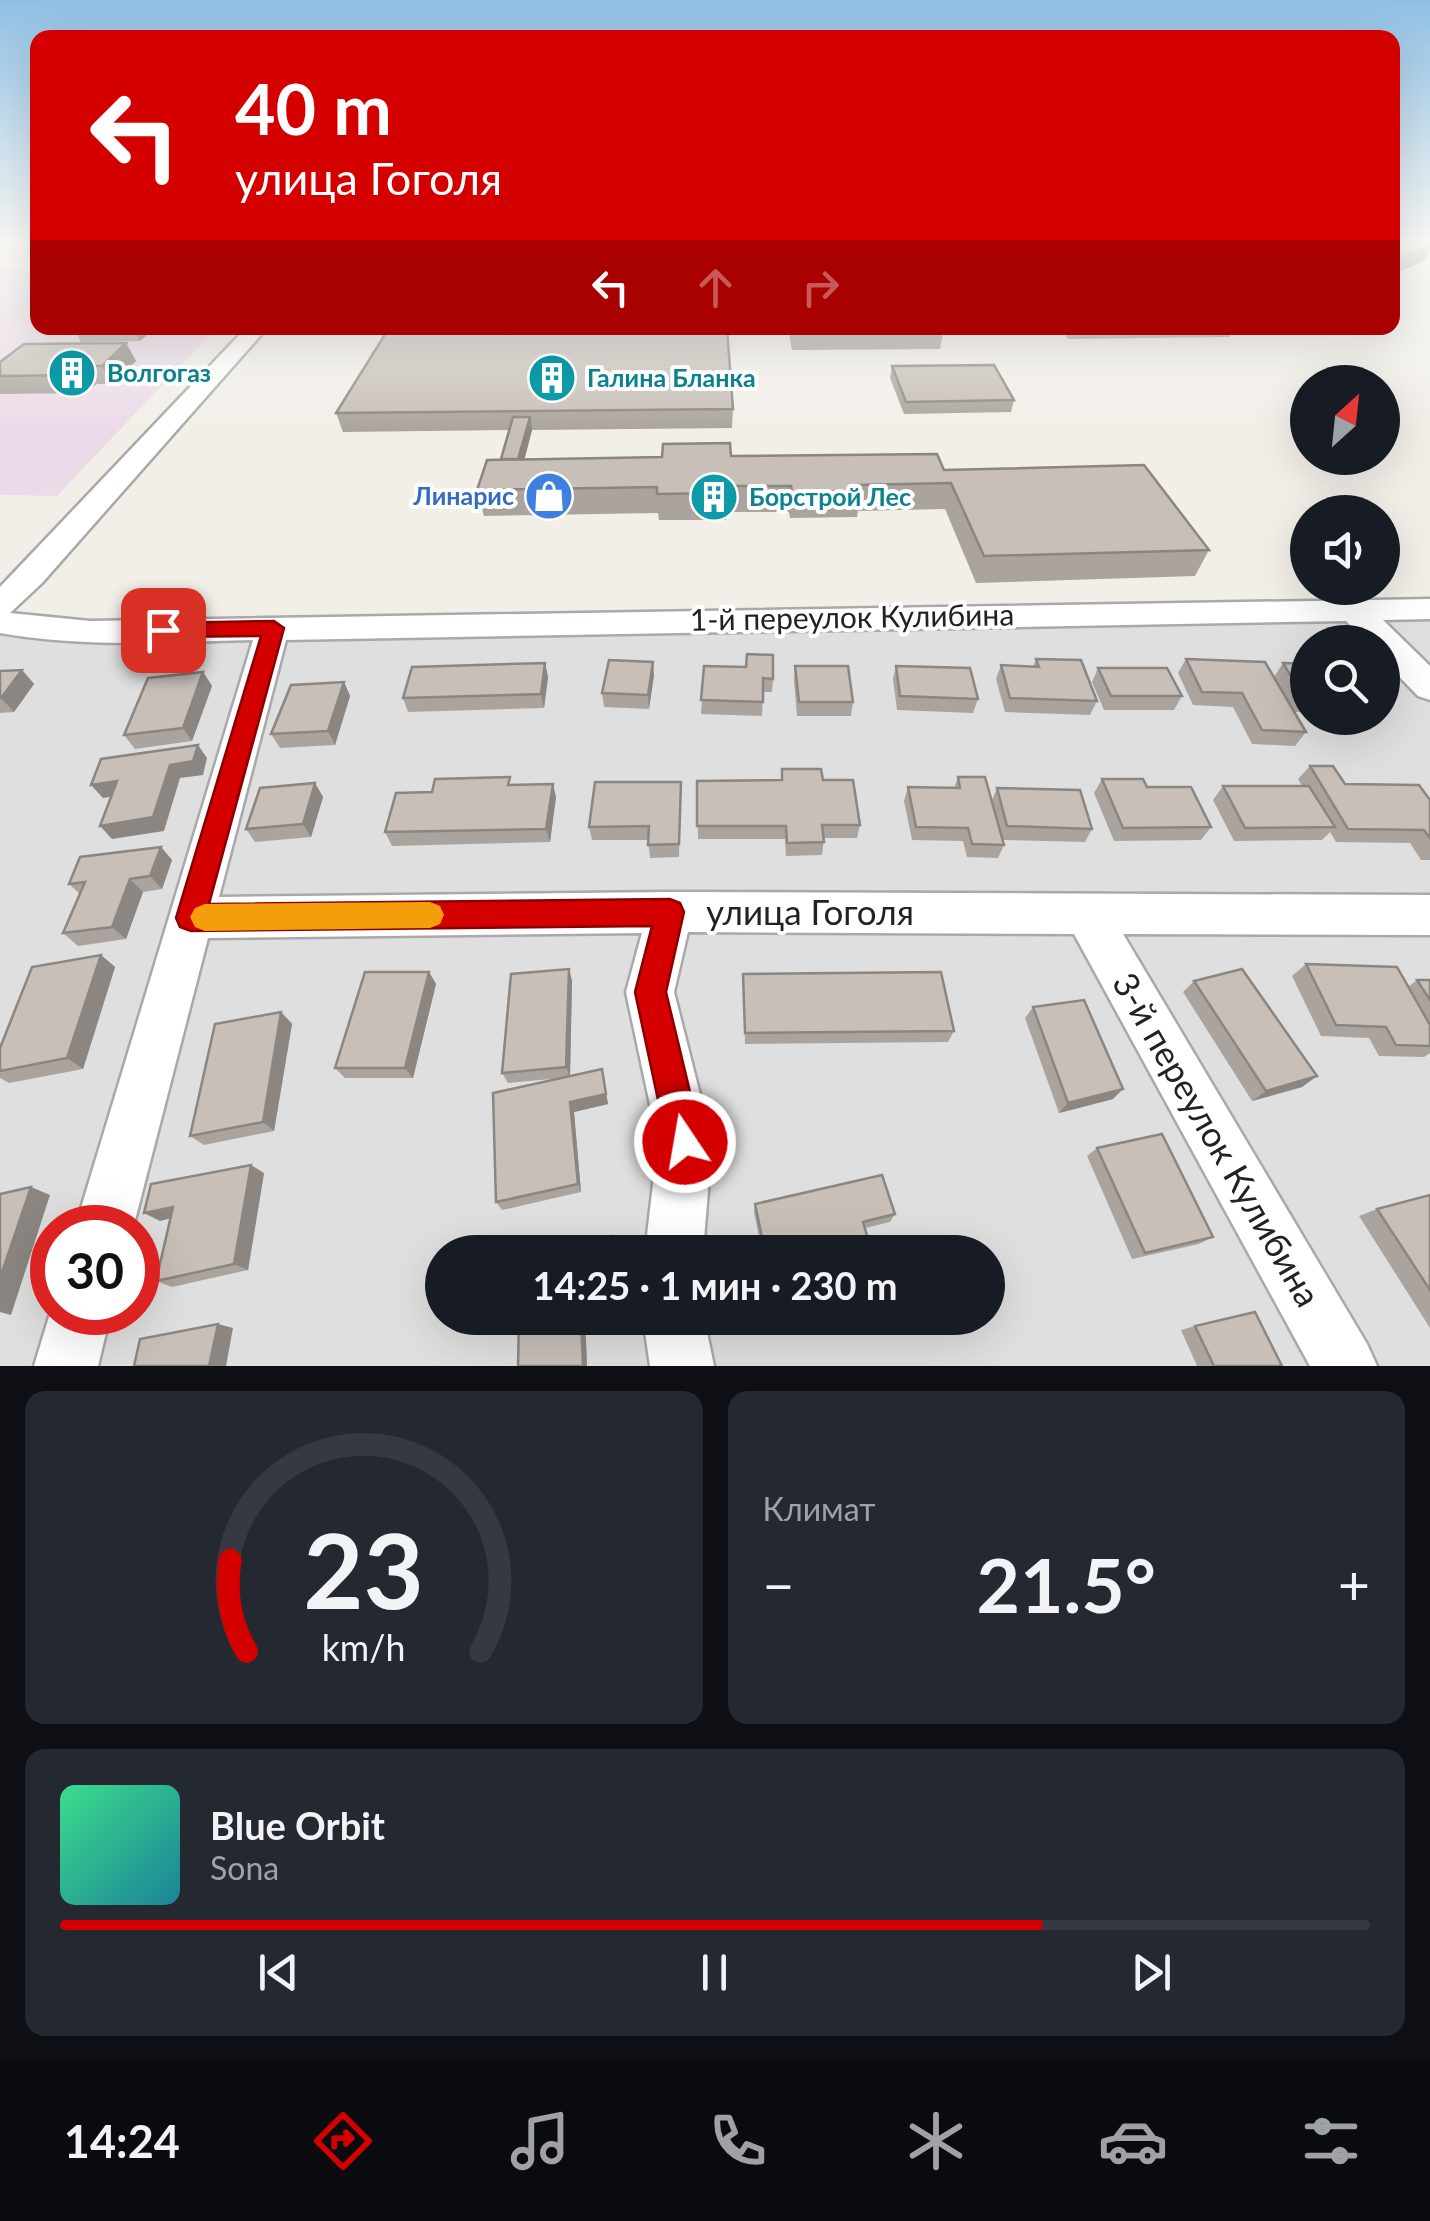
<!DOCTYPE html>
<html lang="ru">
<head>
<meta charset="utf-8">
<style>
	:root { --surface:#171b24; --page:#242831; --text:#f1f3f6; --muted:#9ea1a6; --line:#363941; --accent:#d40000 }
	body { margin:0; font-family:Lato,sans-serif; background:var(--page); color:var(--text); height:100vh; display:flex; flex-direction:column; font-size:38px; white-space:nowrap }
	* { box-sizing:border-box; margin:0 }
	p { font-size:32px; color:var(--muted) }
	.icon { flex:none; width:55px; height:55px; fill:none; stroke:currentColor; stroke-width:2; stroke-linecap:round; stroke-linejoin:round }
	.map { position:relative; height:1366px; overflow:hidden }
	.drawer { display:flex; flex-direction:column; gap:25px; padding:25px; background:#0d0f14; flex:1 }
	.drawer>* { flex:none }
	.guide { position:absolute; left:30px; top:30px; width:1370px; height:305px; border-radius:20px; box-shadow:0 10px 40px #0002; background:#d40000; color:#fff; overflow:hidden }
	.needle { width:65px; rotate:27deg }
	.buttons { position:absolute; left:1290px; top:365px; display:grid; gap:20px }
	.buttons a { display:grid; place-items:center; width:110px; height:110px; border-radius:50%; background:var(--surface); box-shadow:0 10px 40px #0002; font-size:50px }
	.speed { position:absolute; left:30px; top:1205px; display:flex; gap:20px; font-size:50px; font-weight:700; text-align:center }
	.speed>* { display:grid; place-content:center; width:130px; height:130px; border-radius:50%; background:var(--surface); box-shadow:0 10px 40px #0002; line-height:1 }
	.speed .limit { border:15px solid #d22; background:#fff; color:#111 }
	.pin { position:absolute; display:grid; place-items:center; width:85px; height:85px; color:#fff; margin:-42px; border-radius:20px; box-shadow:0 5px 15px #0006 }
	.me { position:absolute; width:110px; margin:-55px; rotate:348deg; stroke-linejoin:round; filter:drop-shadow(0 0 8px #0008) }
	.turn { display:flex; align-items:center; gap:35px; height:210px; padding:0 40px; font-size:45px }
	.turn .icon { width:130px; height:130px; stroke-width:2.5 }
	.turn b { display:block; font-size:70px; line-height:85px }
	.lanes { display:flex; align-items:center; height:95px; padding:0 40px; background:#0003; justify-content:center; gap:50px; direction:ltr }
	.lanes .off { opacity:.35 }
	.big { font-size:75px; font-weight:700; line-height:1.1 }
	.drawer .widget { flex:1; display:flex; flex-direction:column; justify-content:center; gap:15px; min-width:0; padding:0 35px; border-radius:20px; background:var(--page) }
	.drawer .dial { align-items:center; gap:0 }
	.dial svg { height:260px; overflow:visible; fill:none; stroke:var(--line); stroke-width:7; stroke-linecap:round; text-anchor:middle }
	.dial text { fill:var(--text); stroke:none }
	.song { display:flex; align-items:center; gap:30px }
	.cover { width:120px; height:120px; border-radius:15px; background:linear-gradient(135deg,hsl(150 70% 55%),hsl(190 70% 35%)) }
	.played { height:10px; border-radius:5px; background:linear-gradient(90deg,var(--accent) 75%,var(--line) 75%) }
	.keys { display:flex; justify-content:space-around; direction:ltr }
	.heat { display:flex; justify-content:space-between; align-items:center; font-size:55px; direction:ltr }
	.drawer .tiles { flex:1; display:grid; gap:25px; grid-template-columns:1fr 1fr }
	.widget:last-child { grid-column:span 2 }
	.trip { position:absolute; left:425px; top:1235px; width:580px; height:100px; border-radius:50px; background:var(--surface); box-shadow:0 10px 40px #0002; font-weight:700; line-height:100px; text-align:center }
	.tab-bar { display:flex; height:160px; justify-content:space-around; align-items:center; background:#090b0e; color:var(--muted) }
	.tab-bar .icon { width:70px; height:70px }
	.tab-bar .current { color:var(--accent) }
	.tab-bar b { font-size:45px; color:var(--text) }
	.map>svg:first-child { display:block }
	.residential { fill:#e0dfdf; fill-rule:evenodd }
	.industrial { fill:#ebdbe8 }
	.lines { fill:none; stroke-linecap:round; stroke-linejoin:round }
	.minor-casing { stroke:#a9a9a9; stroke-width:5 }
	.minor { fill:#fff; fill-rule:evenodd }
	.wall { fill:#aba49e }
	.shaded-wall { fill:#8b8681 }
	.building { fill:#c7bfb8; stroke:#8b8681; stroke-width:2.5 }
	.route { fill:#d40000; stroke:#8a0000; stroke-width:2.5 }
	.slow { fill:#f59e0b }
	.labels { text-anchor:middle; stroke-width:8; stroke-linejoin:round; paint-order:stroke }
	.far-culture-label { font-size:25px; font-weight:bold; fill:#0d838f; stroke:#fff; text-anchor:start }
	.far-shop-label { font-size:25px; font-weight:bold; fill:#366cbe; stroke:#fff; text-anchor:end }
	.street-label { font-size:30px; fill:#222; stroke:#fff }
	.near-street-label { font-size:35px; fill:#222; stroke:#fff }
</style>
</head>
<body>
<div class="map">
<svg width="1430" height="1366" viewBox="0 0 1430 1366">
	<rect width="100%" height="100%" fill="#f2efe9"/>
	<path class="residential" d="M1430,609V1366H0V622ZM1308,642H1382V718H1308ZM52,1228H138V1312H52ZM442,1252H988V1318H442Z"/>
	<path class="industrial" d="M0,266H37L38,328H216L57,496L0,495Z"/>
	<g class="lines">
		<g class="minor-casing">
			<g id="minor">
				<path d="M246,328H267L42,583L10,613L90,621L1430,599V619L1383,620L1430,666V700L1418,696L1382,659V642H1367L1346,621L286,640L219,897L670,892L1430,895V935L1123,934L1367,1344L1377,1366H1310L1074,934L688,932L674,992L712,1142L703,1252H645L658,1142L626,992L642,933L208,938L133,1228H75L253,640C168,642 84,648 0,633V587Z"/>
				<path d="M52,1307V1312H111L98,1366H34Z"/>
				<path d="M643,1318H704L714,1366H650Z"/>
			</g>
		</g>
		<use href="#minor" class="minor"/>
	</g>
	<g class="wall">
		<path d="M74,328H155L140,341L81,342Z"/>
		<path d="M788,328H944L940,349L792,350Z"/>
		<path d="M1060,328H1234L1230,337L1068,339Z"/>
		<path d="M126,343L136,361L112,384H96L86,393L0,394V362Z"/>
		<path d="M892,366L1014,400L1011,412L904,414L890,378Z"/>
		<path d="M733,409L732,428L532,430L524,459L731,456L944,470L1209,550L1195,576L976,583L945,509L858,511L857,517L790,518L789,512H726V520H659L658,513L484,516L477,490L501,459L509,430L343,432L336,413Z"/>
		<path d="M1036,659L1097,701L1090,715L1005,712L996,679L1001,665L1033,667Z"/>
		<path d="M1186,659L1274,677L1283,663L1308,664V712H1294L1306,732L1295,746L1252,744L1233,707L1193,705L1178,673Z"/>
		<path d="M545,663L548,677L544,708L408,712L403,698Z"/>
		<path d="M704,666L773,679L772,692H763L762,716L701,714Z"/>
		<path d="M795,666L853,702L851,716H797L794,680Z"/>
		<path d="M896,666L978,699L973,713L897,710L893,679Z"/>
		<path d="M1098,668L1182,696L1174,710H1104L1092,682Z"/>
		<path d="M22,670L34,684L14,712L0,713V671Z"/>
		<path d="M203,672L212,686L192,741L135,749L124,735Z"/>
		<path d="M654,675L649,709L604,707L602,693Z"/>
		<path d="M344,682L350,696L335,745L280,748L271,734Z"/>
		<path d="M1310,766L1345,784L1430,800V860H1421L1410,843L1336,842L1330,832L1322,840L1234,841L1213,800L1223,786H1302L1298,779Z"/>
		<path d="M782,769L823,780L860,825L857,838H824L822,855L786,856L785,839H698L697,781L781,780Z"/>
		<path d="M958,777L992,800L997,788L1092,829L1085,842L1003,840L1004,845L998,858L967,857L963,841L912,840L904,801L908,787L954,788Z"/>
		<path d="M1102,779L1147,787L1211,827L1201,840L1114,841L1094,793Z"/>
		<path d="M681,782L679,857L650,858L648,840H592L589,827Z"/>
		<path d="M315,783L323,797L311,837L255,842L246,829Z"/>
		<path d="M512,785L556,797L550,842L392,846L385,832L432,792Z"/>
		<path d="M161,847L172,860L162,889L143,892L126,939L78,946L63,933L80,894L69,884Z"/>
		<path d="M101,955L115,967L83,1069L9,1083L0,1078V1048Z"/>
		<path d="M1306,964L1408,987L1417,980H1430V1053L1424,1057L1379,1056L1369,1038L1321,1036L1292,976Z"/>
		<path d="M569,969L572,981L570,1076L602,1069L608,1104L574,1112L581,1192L502,1210L496,1202L562,1078L508,1083L502,1073Z"/>
		<path d="M429,972L436,984L413,1078H345L335,1068Z"/>
		<path d="M743,974L954,1031L948,1042L745,1044Z"/>
		<path d="M1194,981L1317,1076L1302,1087L1252,1101L1183,992Z"/>
		<path d="M1033,1007L1113,1099L1059,1113L1025,1018Z"/>
		<path d="M281,1012L292,1024L274,1131L204,1145L190,1136Z"/>
		<path d="M1097,1148L1213,1237L1199,1244L1132,1259L1087,1156Z"/>
		<path d="M264,1173L248,1270L172,1287L156,1281L170,1218L160,1221Z"/>
		<path d="M1430,1195V1328L1359,1216L1377,1209Z"/>
		<path d="M755,1204L895,1214L890,1222L865,1228L872,1252H762L754,1212Z"/>
		<path d="M469,1318H585L587,1366H518L519,1320L477,1328L469,1324Z"/>
		<path d="M802,1318H875L805,1335Z"/>
		<path d="M1195,1326L1282,1366H1197L1181,1330Z"/>
	</g>
	<g class="shaded-wall">
		<path d="M1430,246V250L1424,261L1392,275V267L1396,261Z"/>
		<path d="M133,328H155L140,341Z"/>
		<path d="M126,343L136,361L112,384L102,366Z"/>
		<path d="M86,366L96,384L86,393L75,375Z"/>
		<path d="M530,417L532,430L518,485L515,472Z"/>
		<path d="M653,662L654,675L649,709L648,695Z"/>
		<path d="M545,663L548,677L544,708L541,694Z"/>
		<path d="M22,670L34,684L14,712L1,698Z"/>
		<path d="M203,672L212,686L192,741L183,728Z"/>
		<path d="M344,682L350,696L335,745L328,731Z"/>
		<path d="M198,745L207,758L203,775L180,778L164,831L112,839L100,826L170,765Z"/>
		<path d="M117,781L128,794L103,798L91,785Z"/>
		<path d="M315,783L323,797L311,837L303,824Z"/>
		<path d="M553,784L556,797L550,842L546,829Z"/>
		<path d="M161,847L172,860L162,889L150,876Z"/>
		<path d="M130,879L143,892L126,939L112,927Z"/>
		<path d="M101,955L115,967L83,1069L67,1058Z"/>
		<path d="M569,969L572,981L570,1077L566,1067Z"/>
		<path d="M429,972L436,984L413,1078L405,1068Z"/>
		<path d="M281,1012L292,1024L274,1131L263,1122Z"/>
		<path d="M602,1069L608,1104L574,1112L581,1192L578,1184L570,1102Z"/>
		<path d="M1317,1076L1302,1087L1252,1101L1266,1091Z"/>
		<path d="M1123,1089L1113,1099L1059,1113L1068,1103Z"/>
		<path d="M251,1165L264,1173L248,1270L234,1264Z"/>
		<path d="M31,1187L50,1195L11,1315L0,1312V1278Z"/>
		<path d="M173,1207L188,1214L160,1221L144,1213Z"/>
		<path d="M581,1318H585L587,1366H583Z"/>
		<path d="M218,1324L233,1328L226,1366H209Z"/>
	</g>
	<g class="building">
		<path d="M1392,240H1417L1430,244V246L1396,261L1392,260Z"/>
		<path d="M389,328H727L733,409L336,413Z"/>
		<path d="M126,343L102,366H86L75,375L0,376V362L24,344Z"/>
		<path d="M994,365L1014,400L906,402L892,366Z"/>
		<path d="M513,417H530L518,459H501Z"/>
		<path d="M730,443L731,456L937,454L944,470L1144,465L1209,550L984,556L951,483L859,485L861,491L792,492L791,486H726L727,493L657,494V487L477,490L487,460L662,457L663,444Z"/>
		<path d="M747,654L773,655V679L763,678V702L701,700L704,666L746,667Z"/>
		<path d="M1036,659L1081,660L1097,701L1010,698L1001,665L1039,667Z"/>
		<path d="M1186,659L1265,662L1306,732L1262,730L1242,693L1202,692Z"/>
		<path d="M609,660L653,662L648,695L602,693Z"/>
		<path d="M545,663L541,694L403,698L412,667Z"/>
		<path d="M1283,663L1308,664V698H1304Z"/>
		<path d="M795,666H848L853,702H799Z"/>
		<path d="M896,666L970,668L978,699L900,696Z"/>
		<path d="M1098,668H1167L1182,696H1111Z"/>
		<path d="M22,670L1,698H0V671Z"/>
		<path d="M203,672L183,728L124,735L148,678Z"/>
		<path d="M344,682L328,731L271,734L291,685Z"/>
		<path d="M198,745L193,761L170,765L153,817L100,826L117,781L91,785L101,759Z"/>
		<path d="M1310,766H1333L1345,784L1419,785L1430,800V838L1424,830L1348,829Z"/>
		<path d="M782,769H821L823,780H853L860,825H822L824,842L787,843L786,826H697V781L782,780Z"/>
		<path d="M510,777L508,785L553,784L546,829L385,832L396,793L432,792L435,779Z"/>
		<path d="M958,777H985L1004,845L972,844L968,828L916,827L908,787L960,788Z"/>
		<path d="M1102,779H1143L1147,787H1191L1211,827L1123,828Z"/>
		<path d="M595,782H681L679,844L648,845L649,826L589,827Z"/>
		<path d="M315,783L303,824L246,829L260,788Z"/>
		<path d="M1223,786H1309L1335,827L1245,828Z"/>
		<path d="M997,788L1080,790L1092,829L1007,826Z"/>
		<path d="M161,847L150,876L130,879L112,927L63,933L85,882L69,884L80,857Z"/>
		<path d="M101,955L67,1058L0,1071V1048L32,967Z"/>
		<path d="M1306,964L1397,967L1430,1025V1046L1396,1045L1386,1027L1336,1025Z"/>
		<path d="M569,969L566,1067L502,1073L511,974Z"/>
		<path d="M1242,969L1317,1076L1266,1091L1194,981Z"/>
		<path d="M365,972H429L405,1068H335Z"/>
		<path d="M941,972L954,1031L745,1033L743,974Z"/>
		<path d="M1417,980H1430V1000Z"/>
		<path d="M1084,1000L1123,1089L1068,1103L1033,1007Z"/>
		<path d="M281,1012L263,1122L190,1136L215,1024Z"/>
		<path d="M602,1069L606,1094L570,1102L578,1184L496,1202L493,1093Z"/>
		<path d="M1162,1134L1213,1237L1145,1253L1097,1148Z"/>
		<path d="M251,1165L234,1264L156,1281L173,1207L144,1213L151,1184Z"/>
		<path d="M882,1175L895,1214L863,1222L872,1252H765L755,1204Z"/>
		<path d="M31,1187L0,1278V1194Z"/>
		<path d="M1430,1195V1290L1377,1209Z"/>
		<path d="M612,1236L613,1252H529Z"/>
		<path d="M1255,1312L1282,1366H1214L1195,1326Z"/>
		<path d="M469,1318H499L469,1324Z"/>
		<path d="M519,1318H581L583,1366H518Z"/>
		<path d="M805,1318H861L808,1331Z"/>
		<path d="M218,1324L209,1366H134L140,1339Z"/>
	</g>
	<linearGradient id="sky" x2="0" y2="1"><stop stop-color="#8fc0e4"/><stop offset="0.56" stop-color="#f9f8f5"/><stop offset="1" stop-color="#f9f8f5" stop-opacity="0"/></linearGradient>
	<rect width="1430" height="432" fill="url(#sky)"/>
	<path class="route" d="M274,621L284,628L209,904L670,899L680,903L684,912L666,992L702,1142L697,1154L685,1159L672,1154L667,1142L635,992L652,926L191,931L180,927L176,918L261,636L163,637L152,630L163,623Z"/>
	<path class="slow" d="M430,902L440,906L444,915L440,924L430,928L205,931L195,927L190,917L195,908L205,904Z"/>
	<defs>
		<g id="building-disc" transform="scale(2.5)"><circle r="9.5" fill="#0f9aa8" stroke="#fff"/><path d="M-4-6H4V6H1V3H-1V6H-4ZM-2.5-4.3h1.7v1.8h-1.7ZM.8-4.3h1.7v1.8H.8ZM-2.5-1h1.7V.8h-1.7ZM.8-1h1.7V.8H.8Z" fill="#fff"/></g>
		<g id="shop-disc" transform="scale(2.5)"><circle r="9.5" fill="#3f7fe0" stroke="#fff"/><path d="M-5-2.5h2.3a2.7 3.5 0 0 1 5.4 0H5L5.5 6h-11ZM-1.5-2.5h3a1.5 2.3 0 0 0-3 0Z" fill="#fff"/></g>
	</defs>
	<g fill-rule="evenodd">
		<use href="#building-disc" x="72" y="373"/>
		<use href="#building-disc" x="552" y="378"/>
		<use href="#shop-disc" x="549" y="496"/>
		<use href="#building-disc" x="714" y="497"/>
	</g>
	<g class="labels">
		<g class="far-culture-label">
			<text x="107" y="382">Волгогаз</text>
			<text x="587" y="387">Галина Бланка</text>
			<text x="749" y="506">Борстрой Лес</text>
		</g>
		<g class="far-shop-label">
			<text x="514" y="505">Линарис</text>
		</g>
		<g class="street-label">
			<text transform="translate(852 618) rotate(-1)" y="10">1-й переулок Кулибина</text>
		</g>
		<g class="near-street-label">
			<text x="810" y="925">улица Гоголя</text>
			<text transform="translate(1216 1140) rotate(60)" y="12">3-й переулок Кулибина</text>
		</g>
	</g>
</svg>
<div class="buttons">
<a><svg class="needle" viewBox="-14 -14 28 28"><path d="M0-13l5 13h-10z" fill="#e53935"/><path d="M0 13l5-13h-10z" fill="#9ea1a6"/></svg></a>
<a><svg class="icon" aria-label="sound" viewBox="0 0 24 24"><path d="M4 9h4l5-4v14l-5-4H4zM17 9q2 3 0 6"/></svg></a>
<a><svg class="icon" aria-label="search" viewBox="0 0 24 24"><circle cx="10" cy="10" r="6"/><path d="M15 15l6 6"/></svg></a>
</div>
<div class="speed"><div class="limit">30</div></div>
<div class="pin" style="left:163px;top:630px;background:#d93025"><svg class="icon" aria-label="arrive" viewBox="0 0 24 24"><path d="M6 21V4h12l-3 4 3 4H6"/></svg></div>
<svg class="me" style="left:685px;top:1142px" viewBox="-20 -20 40 40"><circle r="17" fill="#d40000" stroke="#fff" stroke-width="3"/><path d="M0-11L8 9 0 5-8 9z" fill="#fff"/></svg>
<div class="trip">14:25 · 1 мин · 230 m</div>
<div class="guide">
<div class="turn"><svg class="icon" aria-label="left" viewBox="0 0 24 24"><path d="M17 20v-9H6M10 6l-5 5 5 5"/></svg><div><b>40 m</b>улица Гоголя</div></div>
<div class="lanes"><svg class="icon" aria-label="left" viewBox="0 0 24 24"><path d="M17 20v-9H6M10 6l-5 5 5 5"/></svg><svg class="icon off" aria-label="ahead" viewBox="0 0 24 24"><path d="M12 20V5M6 11l6-6 6 6"/></svg><svg class="icon off" aria-label="right" viewBox="0 0 24 24"><path d="M7 20v-9h11M14 6l5 5-5 5"/></svg></div>
</div>
</div>
<section class="drawer">
<div class="tiles">
<div class="widget dial"><svg viewBox="0 0 100 80">
<path d="M14 69A42 42 0 1 1 86 69"/>
<path d="M14 69A42 42 0 0 1 9 41" stroke="#d40000"/>
<text x="50" y="56" font-size="32" font-weight="700">23</text>
<text x="50" y="72" font-size="11">km/h</text>
</svg></div>
<div class="widget"><p>Климат</p>
<div class="heat"><a>−</a><b class="big">21.5°</b><a>+</a></div>
</div>
<div class="widget">
<div class="song"><i class="cover"></i><div><b>Blue Orbit</b><p>Sona</p></div></div>
<div class="played"></div>
<div class="keys"><svg class="icon" aria-label="previous" viewBox="0 0 24 24"><path d="M18 5L8 12l10 7zM5 5v14"/></svg><svg class="icon" aria-label="pause" viewBox="0 0 24 24"><path d="M8 5v14M16 5v14"/></svg><svg class="icon" aria-label="next" viewBox="0 0 24 24"><path d="M6 5l10 7-10 7zM19 5v14"/></svg></div>
</div>
</div>
</section>
<nav class="tab-bar">
<b>14:24</b>
<svg class="icon current" aria-label="directions" viewBox="0 0 24 24"><path d="M12 3l9 9-9 9-9-9zM9 14v-3h6M13 9l2 2-2 2"/></svg>
<svg class="icon" aria-label="music" viewBox="0 0 24 24"><path d="M9 18V5l10-2v13"/><circle cx="6" cy="18" r="3"/><circle cx="16" cy="16" r="3"/></svg>
<svg class="icon" aria-label="phone" viewBox="0 0 24 24"><path d="M5 4h4l2 5-3 2q2 4 5 5l2-3 5 2v4C11 20 4 13 5 4z"/></svg>
<svg class="icon" aria-label="climate" viewBox="0 0 24 24"><path d="M12 3v18M4 7l16 10M4 17L20 7"/></svg>
<svg class="icon" aria-label="car" viewBox="0 0 24 24"><path d="M5 17H2v-5l4-1 3-4h7l3 4 3 1v5h-3M9 17h6M6 11h13"/><circle cx="7" cy="17" r="2"/><circle cx="17" cy="17" r="2"/></svg>
<svg class="icon" aria-label="filters" viewBox="0 0 24 24"><path d="M4 7h16M4 17h16"/><circle cx="9" cy="7" r="2"/><circle cx="15" cy="17" r="2"/></svg>
</nav>
</body>
</html>
